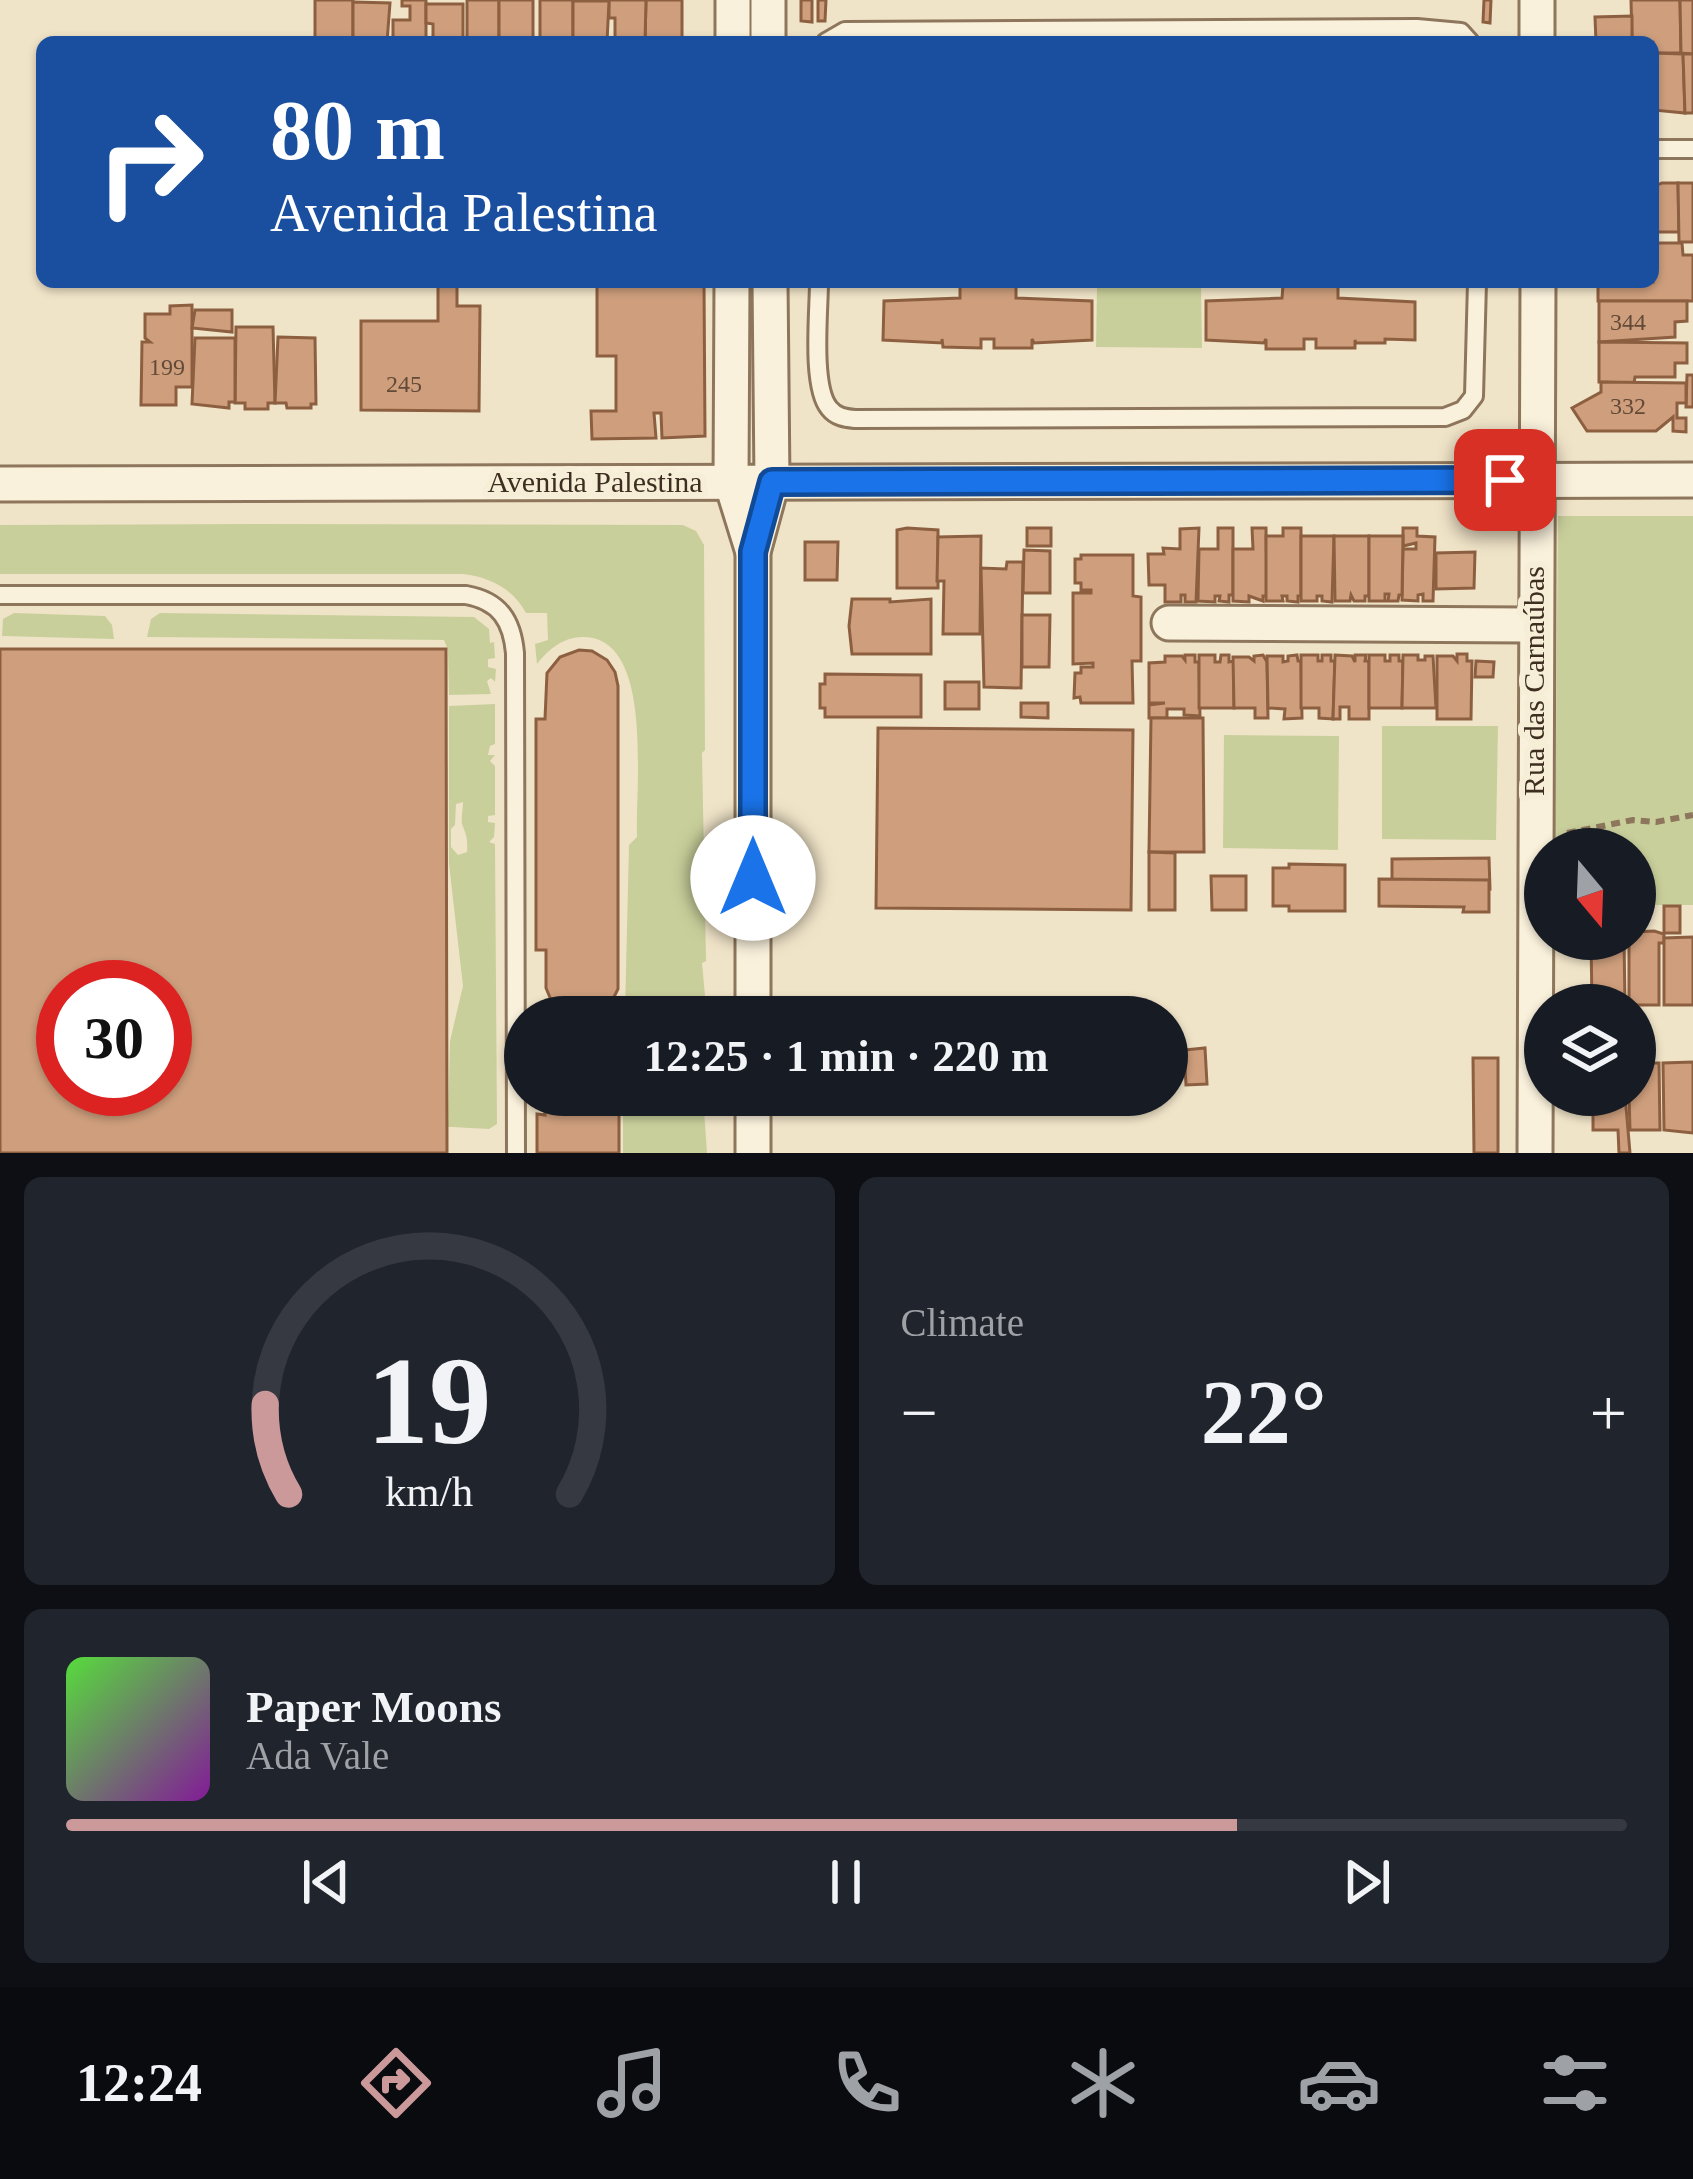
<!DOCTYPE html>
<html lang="en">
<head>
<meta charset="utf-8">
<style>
	:root { --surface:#171b24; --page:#20242c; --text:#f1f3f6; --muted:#9ea1a6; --line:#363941; --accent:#cc999b }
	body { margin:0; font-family:Georgia,serif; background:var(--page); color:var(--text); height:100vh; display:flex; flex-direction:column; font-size:45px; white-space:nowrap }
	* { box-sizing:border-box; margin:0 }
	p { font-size:39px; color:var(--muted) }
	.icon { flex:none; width:66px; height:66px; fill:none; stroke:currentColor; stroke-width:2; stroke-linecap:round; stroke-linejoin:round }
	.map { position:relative; height:1153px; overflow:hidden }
	.side { display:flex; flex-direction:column; gap:24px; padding:24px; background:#0d0f14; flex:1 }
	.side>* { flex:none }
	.top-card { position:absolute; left:36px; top:36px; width:1623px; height:252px; border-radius:18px; box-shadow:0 3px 9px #0004; background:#1a4fa0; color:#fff; overflow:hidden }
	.needle { width:78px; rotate:161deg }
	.fabs { position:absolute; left:1524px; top:828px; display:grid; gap:24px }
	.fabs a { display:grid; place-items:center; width:132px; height:132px; border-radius:50%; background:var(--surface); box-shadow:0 3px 9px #0004; font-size:60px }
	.speed { position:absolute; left:36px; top:960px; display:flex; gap:24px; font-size:60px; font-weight:700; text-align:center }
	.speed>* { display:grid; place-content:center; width:156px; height:156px; border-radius:50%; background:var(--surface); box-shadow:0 3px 9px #0004; line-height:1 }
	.speed .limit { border:18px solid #d22; background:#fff; color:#111 }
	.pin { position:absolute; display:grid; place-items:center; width:102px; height:102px; color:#fff; margin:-51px; border-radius:24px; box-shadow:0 6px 18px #0006 }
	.me { position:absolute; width:132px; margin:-66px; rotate:0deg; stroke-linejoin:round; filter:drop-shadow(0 0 9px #0008) }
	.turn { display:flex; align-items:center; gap:42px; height:252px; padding:0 36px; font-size:54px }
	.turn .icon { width:156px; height:156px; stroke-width:2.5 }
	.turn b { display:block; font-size:84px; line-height:102px }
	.big { font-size:90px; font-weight:800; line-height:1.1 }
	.side .widget { flex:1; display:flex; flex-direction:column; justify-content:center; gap:18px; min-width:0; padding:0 42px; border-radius:18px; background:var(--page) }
	.side .dial { align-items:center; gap:0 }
	.dial svg { height:312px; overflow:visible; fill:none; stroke:var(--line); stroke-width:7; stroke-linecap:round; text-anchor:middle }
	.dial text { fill:var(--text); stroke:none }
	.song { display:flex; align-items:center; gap:36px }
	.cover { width:144px; height:144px; border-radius:18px; background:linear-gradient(135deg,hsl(110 70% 55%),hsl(290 70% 35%)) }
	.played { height:12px; border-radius:6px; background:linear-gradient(90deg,var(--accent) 75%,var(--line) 75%) }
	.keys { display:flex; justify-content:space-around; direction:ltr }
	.heat { display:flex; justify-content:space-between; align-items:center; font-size:66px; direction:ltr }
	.side .tiles { flex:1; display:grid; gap:24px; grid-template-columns:1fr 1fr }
	.widget:last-child { grid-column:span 2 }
	.trip { position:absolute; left:504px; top:996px; width:684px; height:120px; border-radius:60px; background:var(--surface); box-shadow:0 3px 9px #0004; font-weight:800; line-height:120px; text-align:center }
	.menu { display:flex; height:192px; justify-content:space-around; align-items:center; background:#090b0e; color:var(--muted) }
	.menu .icon { width:84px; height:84px }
	.menu .on { color:var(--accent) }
	.menu b { font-size:54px; color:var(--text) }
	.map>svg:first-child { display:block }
	.green { fill:#c9cf9b; fill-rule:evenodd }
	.building { fill:#cf9f7d; stroke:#8d5f41; stroke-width:3; fill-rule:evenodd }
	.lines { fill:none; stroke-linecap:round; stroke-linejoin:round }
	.lane-casing { stroke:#8d765c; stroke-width:22 }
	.street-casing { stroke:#8d765c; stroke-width:39 }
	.path { stroke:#8d765c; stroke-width:6; stroke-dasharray:9 6; stroke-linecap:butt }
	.lane { stroke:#faf1dc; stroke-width:16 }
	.street { stroke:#faf1dc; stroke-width:33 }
	.route-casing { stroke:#114b97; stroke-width:30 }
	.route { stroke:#1a73e8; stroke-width:21 }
	.labels { text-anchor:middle; stroke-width:12; stroke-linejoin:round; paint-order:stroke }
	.number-label { font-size:24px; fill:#624a37 }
	.street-label { font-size:30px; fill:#3d2e20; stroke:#f7eed8 }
</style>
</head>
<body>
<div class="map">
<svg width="1693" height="1153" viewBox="0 0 1693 1153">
	<rect width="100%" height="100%" fill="#f0e4c8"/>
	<g class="green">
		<path d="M1201,285L1202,348L1096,347L1097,287Z"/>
		<path d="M1558,516H1693V905H1635V849H1555Z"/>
		<path d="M259,524L683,525L696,531L704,545L705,750L702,753L706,961L702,963L707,1017H665L664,1010L625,1011L629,845L637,837C635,789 653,652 593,638C569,633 551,646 537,664L535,644L548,640L547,613H526C513,589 490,577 463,574H0V525Z"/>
		<path d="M14,613L105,616L112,625L114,639L2,636L3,619Z"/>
		<path d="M160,613L474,617L489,629L490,643L494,642L495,658L488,659V667L496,669L495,682L491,678L487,681L491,694L449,695L448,650L444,640L147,637L151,619Z"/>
		<path d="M495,704V744L490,746L488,755H495L490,761L495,766V815L488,816V822L495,823L494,837L489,842L495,844L497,1124L489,1129L452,1127H448L450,1041L463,986L449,864V706ZM463,802C463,808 461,819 462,824C466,834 468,839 467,852L458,855L451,847V829L455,825L456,804Z"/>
		<path d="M1382,726H1498L1496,840L1382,839Z"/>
		<path d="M1224,735L1339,736L1338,850L1223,848Z"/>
		<path d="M642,1095H703L707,1153H623V1101L641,1099Z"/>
	</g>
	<g class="building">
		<rect x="315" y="0" width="38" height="42"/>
		<path d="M402,0H426V42H393V20H410V6H402Z"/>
		<rect x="467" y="0" width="32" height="42"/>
		<rect x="499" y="0" width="34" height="42"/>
		<rect x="540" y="0" width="33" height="42"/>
		<path d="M646,0H682V42H645Z"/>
		<path d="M646,0L645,42H615V18H609V0Z"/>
		<path d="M801,0H812V22L801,21Z"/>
		<path d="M818,0H826L825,21H818Z"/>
		<path d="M1484,0H1491L1490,23L1483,22Z"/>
		<path d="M1631,0H1680L1681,53H1653V42L1632,40Z"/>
		<path d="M1680,0H1693V54L1681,53Z"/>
		<path d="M573,1H609L607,42H573Z"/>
		<path d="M353,2L390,3L387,42H353Z"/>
		<path d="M426,4H463V42H433V24L426,23Z"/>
		<path d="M1632,16V42H1596L1595,17Z"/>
		<path d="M1653,53L1683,54L1685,113L1653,110Z"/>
		<path d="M1683,54H1693V113H1685Z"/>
		<path d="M1662,183H1678L1679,232H1654L1653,243V187Z"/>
		<path d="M1678,183H1693V242H1679Z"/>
		<path d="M1653,243H1682L1683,255H1693V301H1598V282H1653Z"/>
		<path d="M438,282H457V306H480L479,411L361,410V321H438Z"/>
		<path d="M597,282H704L705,436L662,438L661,413H654L656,438L592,439L591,411H616V356H597Z"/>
		<path d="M896,282H1079V285L1016,286V298L1092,301V340L1034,343L1032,339V348H994V339H981V348L943,347L942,339V343L883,340L884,301L960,298V285H896Z"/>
		<path d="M1219,282H1401L1402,285L1338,286V298L1415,302V340L1385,339V343H1356L1355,340V348H1316V339H1304V349H1266V339L1264,343L1206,340V301L1282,298L1283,285Z"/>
		<path d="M1599,301H1687V321L1675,322V337L1599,342Z"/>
		<path d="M192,305V387H176V405H141L142,342H150L145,338V314H170V306Z"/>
		<path d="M195,310H232V332L192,328Z"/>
		<path d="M236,327H273L275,403H268V409H245V403H235Z"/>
		<path d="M278,337L315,338L316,404H311V408H287L286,403H275Z"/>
		<path d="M195,338H235V402H229V408L192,404Z"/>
		<path d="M1599,342L1687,343V363H1675V377H1635L1634,383L1599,382Z"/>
		<path d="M1687,375H1693V407H1686Z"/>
		<path d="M1601,382L1686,383V403H1677V418H1686V432L1673,431V417L1656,431H1587L1572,408L1601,392Z"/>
		<path d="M907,528L938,530V588H897V530Z"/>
		<rect x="1027" y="528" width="24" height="18"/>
		<path d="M1199,528L1196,602H1185V595H1181V602H1165V585H1149L1148,554H1164L1163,548L1180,549V529Z"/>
		<path d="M1218,528H1233V595H1229V602L1219,601L1220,596H1215V602L1198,601L1199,549H1218Z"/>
		<path d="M1252,528H1266L1267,596H1263V601L1249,596V602L1233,601V549H1253Z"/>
		<path d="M1283,528H1301V596H1298V602L1287,601V596H1282L1283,601H1266V536H1283Z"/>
		<path d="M1403,528H1417V536L1435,537L1433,601H1423V594L1418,595V601L1402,600L1403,549H1416V543L1403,546Z"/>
		<path d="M981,536L980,634H943L944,581H937L938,537Z"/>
		<path d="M1301,536H1334L1332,602L1322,601V596H1317V601H1301Z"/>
		<path d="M1334,536H1369V596H1365V601H1354L1351,595L1350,601H1335Z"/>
		<path d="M1369,536H1403L1402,595H1399L1398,601H1388L1389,594H1385V601H1369Z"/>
		<path d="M805,542H838L837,580H805Z"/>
		<path d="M1024,550L1050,551V593H1023Z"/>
		<path d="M1475,552L1474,588L1436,589V553Z"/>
		<path d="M1081,555H1133V596L1141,597V661H1132L1133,703H1081L1080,697L1074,698L1075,673H1081V667H1093V663L1073,664V593H1091V590H1081V583H1075V559H1081Z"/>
		<path d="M1007,562H1023L1021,688L984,687L981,568L1006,569Z"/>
		<path d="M852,599H890V602L931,599V654H852L849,626Z"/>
		<path d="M1022,615H1050L1049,667H1022Z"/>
		<path d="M0,649H446L447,1153H0ZM63,987H165V1089H63Z"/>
		<path d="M579,650L592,651L607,660L615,672L618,686V989L609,1007L591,1017L569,1016L554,1007L546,988V950H536V719H545L547,673L560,657Z"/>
		<path d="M1457,654H1467V661H1472L1471,719H1437V656H1453L1457,661Z"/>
		<path d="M1185,655H1195V662H1199L1200,716L1184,715V709H1167V718H1149V705L1165,703H1149V663L1165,662V656H1182L1185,660Z"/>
		<path d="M1199,655H1215V662H1220L1221,655H1229V662L1234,661V708H1199Z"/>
		<path d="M1263,655L1267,662L1268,718H1255V708H1234L1233,657H1249L1254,661V656Z"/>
		<path d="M1297,655L1298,661H1301L1302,718L1284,719L1285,709L1268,708L1267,656H1283V662L1288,661V656Z"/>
		<path d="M1301,655H1318V661H1322V655H1331V661H1335L1333,719L1319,718V708H1301Z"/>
		<path d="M1335,655L1352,656L1355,662V655H1366L1365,661H1369V719H1349V707H1340V719H1333Z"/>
		<path d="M1369,655H1385V661H1390V655H1399V661H1403L1402,708H1369Z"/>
		<path d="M1403,655H1418V660H1425V656H1433L1436,708H1402Z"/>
		<path d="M1476,661L1494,662L1493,677H1475Z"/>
		<path d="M825,674L921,675V717H825V708H820V684H825Z"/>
		<rect x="945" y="682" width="34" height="27"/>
		<path d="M1021,703H1048V718L1021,717Z"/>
		<path d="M1151,718H1203L1204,852H1149Z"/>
		<path d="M878,728L1133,730L1131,910L876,908Z"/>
		<path d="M1149,852L1175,853V910H1149Z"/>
		<path d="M1489,858L1490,889L1392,890V859Z"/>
		<path d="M1289,864L1345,865V911H1289V906H1273V868H1289Z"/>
		<path d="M1211,876H1246V910H1212Z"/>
		<path d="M1379,879L1489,880V912H1463L1464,907L1379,906Z"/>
		<rect x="1664" y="906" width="16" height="27"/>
		<path d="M1654,931L1664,934V943H1659V1005H1629V939H1635V932Z"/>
		<path d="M1693,937V1005H1664V938Z"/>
		<path d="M1591,939H1624L1625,1005H1592Z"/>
		<path d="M1205,1048L1207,1084L1186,1085L1184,1050Z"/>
		<path d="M1473,1058H1498V1153H1474Z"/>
		<path d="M1693,1062V1133L1664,1130L1663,1063Z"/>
		<path d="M1635,1063H1659L1660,1130H1630L1629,1095H1635Z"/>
		<path d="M545,1095H619V1153H537V1114L545,1115Z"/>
		<path d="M1593,1095H1625L1630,1153H1619L1618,1130H1593Z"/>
	</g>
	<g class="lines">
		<g class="lane-casing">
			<g id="lane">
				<path d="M826,42L845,31L1417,28L1461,32L1470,42"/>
				<path d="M1653,149H1693"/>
				<path d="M819,282C819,311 811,386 829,408C836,417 845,418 855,419L1445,417L1463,410L1474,396L1477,282"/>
				<path d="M0,595H466C500,601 512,621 515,653L516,1153"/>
			</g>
		</g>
		<g class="street-casing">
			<g id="street">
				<path d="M733,0V42"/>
				<path d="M768,0V42"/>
				<path d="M1537,0V42"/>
				<path d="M732,282L731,481L753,552"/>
				<path d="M0,484L1693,480"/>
				<path d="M1169,623L1534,625"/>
				<path d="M753,1017V552L772,482L770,282"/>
				<path d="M753,1095V1153"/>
				<path d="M1535,1153L1538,282"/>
			</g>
		</g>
		<path class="path" d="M1567,833L1633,820L1656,822L1693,815"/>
		<use href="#lane" class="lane"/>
		<use href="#street" class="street"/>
	</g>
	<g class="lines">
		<g class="route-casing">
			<path id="route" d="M753,878V552L772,482L1505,480"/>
		</g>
		<use href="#route" class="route"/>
	</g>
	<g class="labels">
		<g class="number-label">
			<text x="1628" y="330">344</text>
			<text x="167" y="375">199</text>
			<text x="404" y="392">245</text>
			<text x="1628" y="414">332</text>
		</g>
		<g class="street-label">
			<text x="595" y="492">Avenida Palestina</text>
			<text transform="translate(1534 681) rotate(-90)" y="10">Rua das Carnaúbas</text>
		</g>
	</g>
</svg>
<div class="fabs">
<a><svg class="needle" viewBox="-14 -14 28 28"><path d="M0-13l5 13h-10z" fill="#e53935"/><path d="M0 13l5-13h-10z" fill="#9ea1a6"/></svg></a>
<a><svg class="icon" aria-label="layers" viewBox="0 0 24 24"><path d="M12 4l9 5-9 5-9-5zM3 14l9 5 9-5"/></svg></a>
</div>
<div class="speed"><div class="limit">30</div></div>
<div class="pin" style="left:1505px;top:480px;background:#d93025"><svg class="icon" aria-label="arrive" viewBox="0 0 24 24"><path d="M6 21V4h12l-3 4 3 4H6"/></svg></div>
<svg class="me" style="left:753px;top:878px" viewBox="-20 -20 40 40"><circle r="19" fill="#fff"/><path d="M0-13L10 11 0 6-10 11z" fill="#1a73e8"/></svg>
<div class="trip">12:25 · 1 min · 220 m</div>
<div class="top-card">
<div class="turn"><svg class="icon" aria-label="right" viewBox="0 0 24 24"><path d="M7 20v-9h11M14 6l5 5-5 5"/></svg><div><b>80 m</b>Avenida Palestina</div></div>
</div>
</div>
<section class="side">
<div class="tiles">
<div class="widget dial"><svg viewBox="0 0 100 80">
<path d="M14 69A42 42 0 1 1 86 69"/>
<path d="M14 69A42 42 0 0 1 8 46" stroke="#cc999b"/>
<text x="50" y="56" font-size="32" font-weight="700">19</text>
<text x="50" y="72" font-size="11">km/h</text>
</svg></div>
<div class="widget"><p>Climate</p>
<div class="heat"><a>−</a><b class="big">22°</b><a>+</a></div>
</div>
<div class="widget">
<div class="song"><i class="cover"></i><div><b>Paper Moons</b><p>Ada Vale</p></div></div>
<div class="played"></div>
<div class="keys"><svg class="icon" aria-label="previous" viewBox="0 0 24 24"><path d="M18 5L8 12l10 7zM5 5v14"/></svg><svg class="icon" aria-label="pause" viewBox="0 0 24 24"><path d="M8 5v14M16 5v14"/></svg><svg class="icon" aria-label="next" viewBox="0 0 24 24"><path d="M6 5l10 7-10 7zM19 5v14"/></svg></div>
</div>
</div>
</section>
<nav class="menu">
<b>12:24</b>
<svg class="icon on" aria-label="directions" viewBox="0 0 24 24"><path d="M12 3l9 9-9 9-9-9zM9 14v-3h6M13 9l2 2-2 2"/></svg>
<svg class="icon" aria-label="music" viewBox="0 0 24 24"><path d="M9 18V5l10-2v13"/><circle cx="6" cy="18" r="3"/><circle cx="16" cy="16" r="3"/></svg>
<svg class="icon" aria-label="phone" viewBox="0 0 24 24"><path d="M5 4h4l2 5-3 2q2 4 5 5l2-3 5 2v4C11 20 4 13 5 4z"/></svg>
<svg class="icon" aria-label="climate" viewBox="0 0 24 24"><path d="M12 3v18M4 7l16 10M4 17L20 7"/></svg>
<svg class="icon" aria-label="car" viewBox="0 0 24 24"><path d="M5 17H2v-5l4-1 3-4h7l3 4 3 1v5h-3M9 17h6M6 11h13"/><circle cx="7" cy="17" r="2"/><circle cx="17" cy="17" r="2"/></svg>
<svg class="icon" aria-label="filters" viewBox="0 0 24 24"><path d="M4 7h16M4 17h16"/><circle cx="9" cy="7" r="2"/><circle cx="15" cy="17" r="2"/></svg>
</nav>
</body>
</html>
